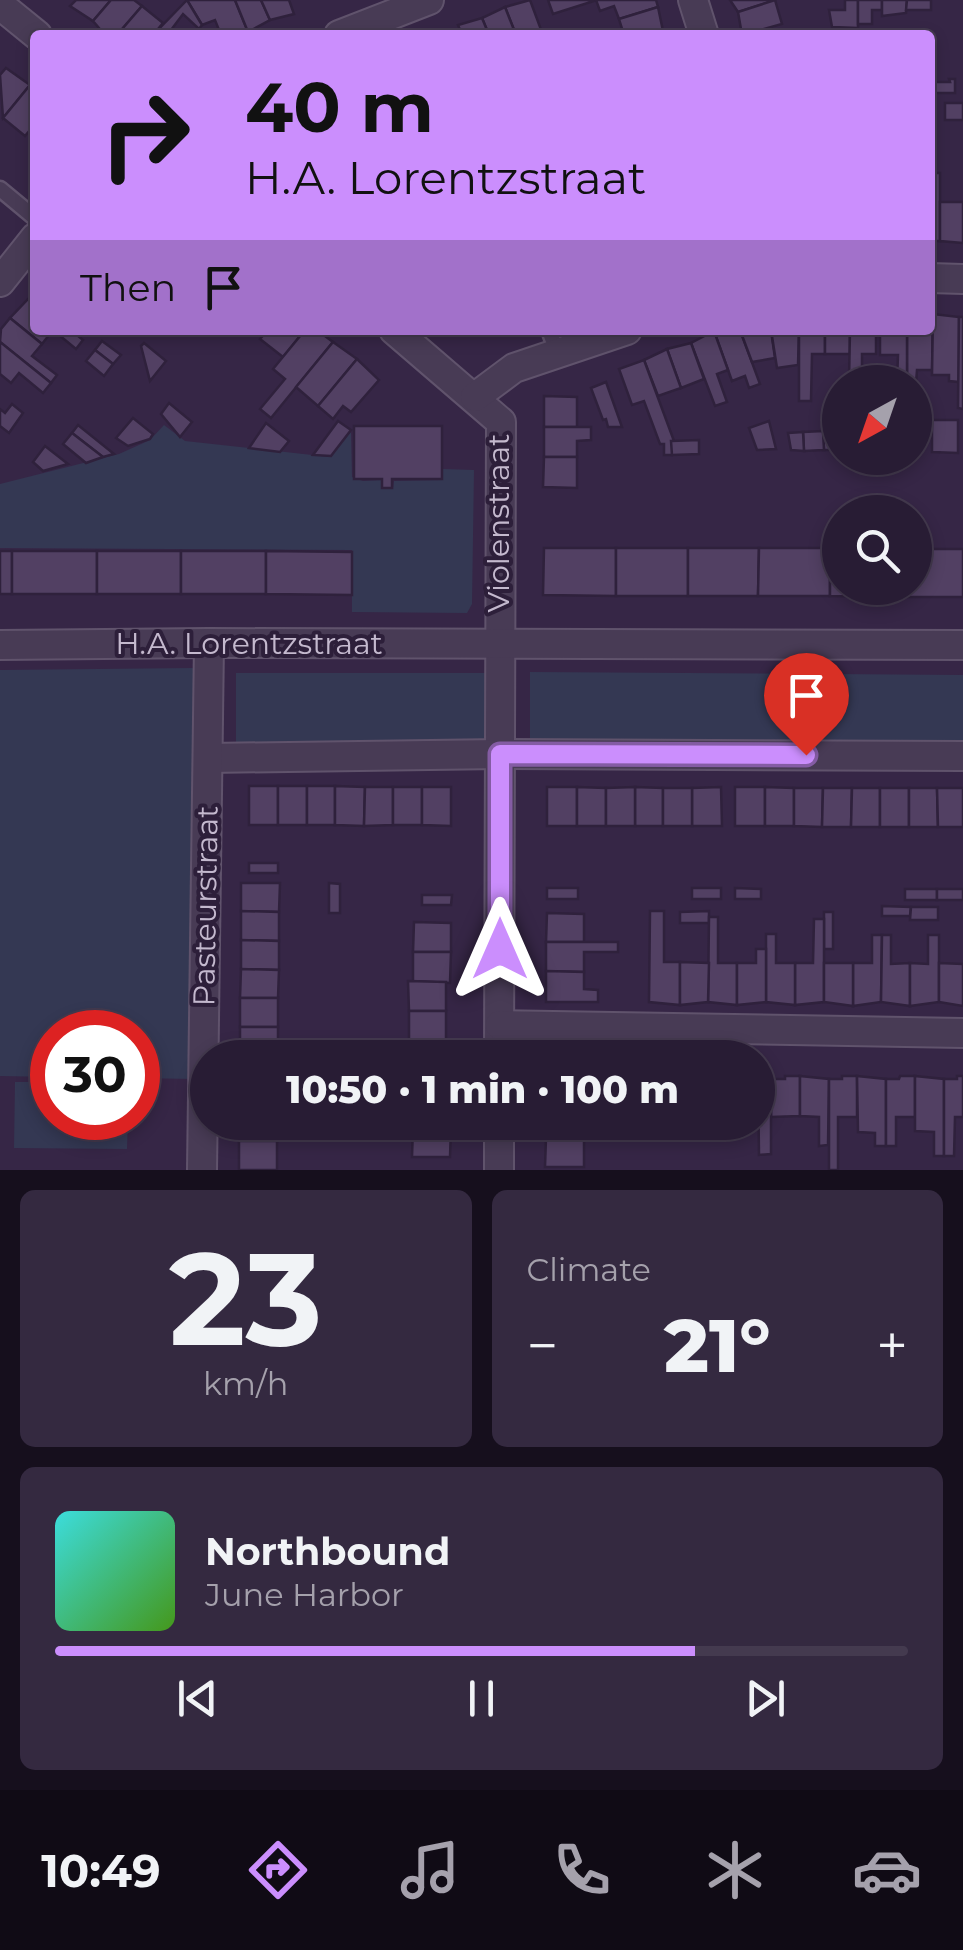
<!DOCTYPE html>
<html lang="en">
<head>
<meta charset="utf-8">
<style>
	:root { --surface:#281c34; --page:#342940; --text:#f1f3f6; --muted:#a5a1ac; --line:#443a4f; --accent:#cb8efd }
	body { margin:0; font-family:Montserrat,sans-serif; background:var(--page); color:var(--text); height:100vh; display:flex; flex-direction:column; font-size:38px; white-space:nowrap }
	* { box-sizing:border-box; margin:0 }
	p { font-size:32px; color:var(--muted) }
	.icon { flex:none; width:55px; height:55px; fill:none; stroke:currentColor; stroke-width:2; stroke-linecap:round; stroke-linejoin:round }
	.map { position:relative; height:1170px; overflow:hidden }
	.details { display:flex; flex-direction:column; gap:20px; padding:20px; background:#160f1d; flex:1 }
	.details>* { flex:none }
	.guide { position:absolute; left:30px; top:30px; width:905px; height:305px; border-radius:10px; box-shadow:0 5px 15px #0003,0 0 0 2px var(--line); background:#cb8efd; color:#111; overflow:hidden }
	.needle { width:65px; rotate:220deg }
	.controls { position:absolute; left:822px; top:365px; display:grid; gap:20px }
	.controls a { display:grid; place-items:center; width:110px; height:110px; border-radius:50%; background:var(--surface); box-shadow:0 5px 15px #0003,0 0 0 2px var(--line); font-size:50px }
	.speed { position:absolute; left:30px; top:1010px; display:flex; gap:20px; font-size:50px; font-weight:700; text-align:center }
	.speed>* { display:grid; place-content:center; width:130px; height:130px; border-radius:50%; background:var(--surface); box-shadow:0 5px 15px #0003,0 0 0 2px var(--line); line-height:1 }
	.speed .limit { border:15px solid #d22; background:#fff; color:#111 }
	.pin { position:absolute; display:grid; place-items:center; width:85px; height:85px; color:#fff; margin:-102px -42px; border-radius:50% 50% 50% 0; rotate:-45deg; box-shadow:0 0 10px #0007 }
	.pin .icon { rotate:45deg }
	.me { position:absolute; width:110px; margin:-55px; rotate:0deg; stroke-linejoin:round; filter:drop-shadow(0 0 8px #0008) }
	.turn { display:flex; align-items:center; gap:35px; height:210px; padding:0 50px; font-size:45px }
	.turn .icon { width:130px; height:130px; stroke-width:2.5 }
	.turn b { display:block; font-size:70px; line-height:85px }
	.then { display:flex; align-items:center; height:95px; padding:0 50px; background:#0003; gap:20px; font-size:38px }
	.big { font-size:75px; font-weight:800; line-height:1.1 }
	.details .widget { flex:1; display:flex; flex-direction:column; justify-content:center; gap:15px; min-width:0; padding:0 35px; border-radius:15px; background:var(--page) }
	.details .dial { align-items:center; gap:0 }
	.dial b { font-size:130px; line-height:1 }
	.song { display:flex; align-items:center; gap:30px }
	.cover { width:120px; height:120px; border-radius:15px; background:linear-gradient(135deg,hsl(180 70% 55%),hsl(100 70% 35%)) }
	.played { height:10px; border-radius:5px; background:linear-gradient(90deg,var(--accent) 75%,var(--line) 75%) }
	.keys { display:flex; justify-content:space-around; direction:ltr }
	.heat { display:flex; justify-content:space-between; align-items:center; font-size:55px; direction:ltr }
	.details .tiles { flex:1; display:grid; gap:20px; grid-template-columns:1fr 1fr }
	.widget:last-child { grid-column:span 2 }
	.trip { position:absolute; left:190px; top:1040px; width:585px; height:100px; border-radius:50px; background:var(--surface); box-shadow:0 5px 15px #0003,0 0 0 2px var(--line); font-weight:800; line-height:100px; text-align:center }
	.menu { display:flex; height:160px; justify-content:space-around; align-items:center; background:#100b15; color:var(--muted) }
	.menu .icon { width:70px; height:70px }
	.menu .current { color:var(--accent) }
	.menu b { font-size:45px; color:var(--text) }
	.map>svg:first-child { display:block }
	.green { fill:#343853 }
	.building { fill:#524063; stroke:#2f213c; stroke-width:2.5 }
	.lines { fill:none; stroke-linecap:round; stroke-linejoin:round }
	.lane-casing { stroke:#60536c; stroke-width:19 }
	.street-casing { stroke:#60536c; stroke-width:32 }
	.lane { stroke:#483b55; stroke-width:14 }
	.street { stroke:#483b55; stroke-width:28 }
	.route-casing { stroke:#845ca4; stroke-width:25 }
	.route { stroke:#cb8efd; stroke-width:18 }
	.labels { text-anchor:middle; stroke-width:8; stroke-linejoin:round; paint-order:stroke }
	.street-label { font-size:30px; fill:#c4b9ce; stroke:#2d1f3a }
</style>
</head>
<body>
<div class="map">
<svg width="963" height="1170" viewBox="0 0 963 1170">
	<rect width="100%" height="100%" fill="#362646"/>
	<g class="green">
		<path d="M164,425L185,441L330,457L351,432L352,477L363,481L381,480L382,489H393L394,481L442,480L443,469L474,470L472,604L467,613L352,612V550L0,548V484L119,454L150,440Z"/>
		<path d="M193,668V1079L138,1078V1032H52V1077L0,1076V670Z"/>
		<path d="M530,672L963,675V742H530Z"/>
		<rect x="236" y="673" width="251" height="69"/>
		<path d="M15,1082H52V1118H128L127,1149L14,1148Z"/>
	</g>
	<g class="building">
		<path d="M76,0H111L93,21L70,6Z"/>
		<path d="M111,0H134L142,6L117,35H105L93,21Z"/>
		<path d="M187,0H235L248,32L221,35L215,20L202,25Z"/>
		<path d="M187,0L202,25L199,29L183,14L171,30L177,35H153Z"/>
		<path d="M235,0H261L270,20L248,32Z"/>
		<path d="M261,0H289L294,14L270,20Z"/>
		<path d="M530,0L543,35H516L505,7Z"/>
		<path d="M548,0H597L553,14Z"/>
		<path d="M596,0H656L658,7L619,19L614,6L600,11Z"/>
		<path d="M730,0H776L738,12Z"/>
		<path d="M775,0L782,24L742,35L738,12Z"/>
		<path d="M845,0H858V28L832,27L829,10H845Z"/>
		<path d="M858,0H882V10H872V24H858Z"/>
		<path d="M882,0H907L906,13L882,16Z"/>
		<path d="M907,0H931V10H906Z"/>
		<path d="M142,6L163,23L153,35H117Z"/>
		<path d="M505,7L516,35H489L482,18Z"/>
		<path d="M658,7L663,31L651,35H624L619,19Z"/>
		<path d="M482,18L489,35H462L458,25Z"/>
		<path d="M6,68L30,85L3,118L0,75Z"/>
		<path d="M949,79H955V93H930V82H950Z"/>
		<path d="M30,85L35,89V124L25,136L3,118Z"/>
		<rect x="945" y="103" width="18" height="17"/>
		<rect x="930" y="173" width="10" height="68"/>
		<path d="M940,202H963V243L940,241Z"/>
		<path d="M30,297L35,301V330H71L83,340L76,349L53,330L42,344L10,318Z"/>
		<path d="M930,314H933L932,370H917L915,397V382H907V330H930Z"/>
		<path d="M933,314L959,317V382L949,381V375H932Z"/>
		<path d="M959,317H963V409L958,408Z"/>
		<path d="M10,318L42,344L32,356L57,375L51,383L0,342L1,329Z"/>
		<path d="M268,330H305L283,357L260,339Z"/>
		<path d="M305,330H322L321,333L333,342L271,418L260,409L285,379L273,369Z"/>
		<path d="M740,330L760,384L749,388L745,376L732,381L714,331Z"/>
		<path d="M740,330H771L775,358L752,362Z"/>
		<path d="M771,330H799L798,365L777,368Z"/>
		<path d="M799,330H825V354H812L811,401H799Z"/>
		<rect x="825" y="330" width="25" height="24"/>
		<path d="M850,330H876V354H862V382H849Z"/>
		<path d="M880,330H907V382H897L898,355H880Z"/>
		<path d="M714,331L728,370L717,374L727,402L715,406L691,343Z"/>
		<path d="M102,341L121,355L113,364L95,350Z"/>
		<path d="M0,342L51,383L43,393L19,373L11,383L0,374Z"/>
		<path d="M333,342L357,359L318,406L296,387Z"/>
		<path d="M144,343L166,361L150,381L141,346Z"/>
		<path d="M691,343L704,379L681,388L667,349Z"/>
		<path d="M667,349L681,388L658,396L644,360Z"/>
		<path d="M95,350L113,364L104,376L86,361Z"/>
		<path d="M357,359L379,380L351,412L343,406L333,419L318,406Z"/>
		<path d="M644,360L674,441L672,455H664V444H660L644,401L632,405L619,369Z"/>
		<path d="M606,382L622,427H608L606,419L603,420L591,388Z"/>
		<path d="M544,396L577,397V427H544Z"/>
		<path d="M169,403L192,422L180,437L161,414Z"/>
		<path d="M12,404L23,413L9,433L0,426V409L5,413Z"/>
		<path d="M133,418L153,434L150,439L128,446L116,438Z"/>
		<path d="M932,420H958V453L932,452Z"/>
		<path d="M338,421L351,430L331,456L313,455Z"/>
		<path d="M769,421L776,449L757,450L749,428Z"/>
		<path d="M266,423L289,441L280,452L249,448Z"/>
		<path d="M78,425L114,454L103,457L72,433Z"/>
		<path d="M354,426H442V479H392V488H382V479H354Z"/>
		<path d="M544,427H591V440L577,441V457H544Z"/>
		<path d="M823,429H840V450H824Z"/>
		<path d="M823,431L824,450L804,451L803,432Z"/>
		<path d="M803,432L804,451L791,450L788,433Z"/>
		<path d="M72,433L103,457L86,463L63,444Z"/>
		<path d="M699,440V454L672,455L671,441Z"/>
		<path d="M45,446L68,464L43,471L33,462Z"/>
		<path d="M544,457H577V488L543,487Z"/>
		<path d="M544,548H616V596L543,595Z"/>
		<rect x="616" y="548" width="72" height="48"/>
		<path d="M688,548H759L758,596H688Z"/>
		<path d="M759,548H830V596H758Z"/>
		<path d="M830,548H840V588H901V597L830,596Z"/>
		<path d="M915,549H963V597H901V588H915Z"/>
		<rect x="0" y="551" width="12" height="43"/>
		<rect x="12" y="551" width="85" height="43"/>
		<rect x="97" y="551" width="84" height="43"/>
		<rect x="181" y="551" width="85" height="43"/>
		<path d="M266,551L352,552V595L266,594Z"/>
		<rect x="249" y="786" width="29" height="39"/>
		<rect x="278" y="786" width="29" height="39"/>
		<rect x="307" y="786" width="28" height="39"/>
		<path d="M335,786L365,787L364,826L335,825Z"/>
		<path d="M365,787H393V825L364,826Z"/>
		<rect x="393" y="787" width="29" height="38"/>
		<path d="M422,787H451V826L422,825Z"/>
		<rect x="547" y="787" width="30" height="39"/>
		<path d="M577,787L606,788V826H577Z"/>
		<path d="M635,787L663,788V826H635Z"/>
		<path d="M635,787V826H606V788Z"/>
		<path d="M721,787L722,826H692V788Z"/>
		<rect x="735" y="787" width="30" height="39"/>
		<path d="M765,787L794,788V826H765Z"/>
		<rect x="663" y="788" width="29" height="38"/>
		<path d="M794,788H823L822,827L794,826Z"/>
		<path d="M823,788H852L851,827H822Z"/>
		<path d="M852,788H880V827H851Z"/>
		<rect x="880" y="788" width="29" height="39"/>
		<path d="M909,788H937L938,827H909Z"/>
		<path d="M937,788H963V827H938Z"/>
		<rect x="249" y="863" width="29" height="10"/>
		<path d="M241,883H280L279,912L241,911Z"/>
		<path d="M329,883L340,884V913H329Z"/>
		<rect x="547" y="888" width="31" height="11"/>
		<rect x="692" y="888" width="29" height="11"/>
		<path d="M735,888L761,889V899H735Z"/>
		<rect x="905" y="889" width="32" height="11"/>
		<rect x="937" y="889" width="26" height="11"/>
		<path d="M422,895H452L451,905H422Z"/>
		<path d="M882,906L911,907L910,916H882Z"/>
		<path d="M911,907H938V920H910Z"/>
		<path d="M241,911L279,912V941L241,940Z"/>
		<path d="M650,911H664V962H680V1005L649,1002Z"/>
		<path d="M709,911V923H680V912Z"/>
		<rect x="824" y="912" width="9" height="37"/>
		<path d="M547,913L584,914V942H546Z"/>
		<path d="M709,917H718V963H737V1005L708,1002Z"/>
		<path d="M814,919H824V1002L795,1005V963H813Z"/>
		<path d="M414,922L451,923V952H413Z"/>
		<path d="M766,934H776V963H795V1005L766,1002Z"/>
		<path d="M872,935H882L881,1002L853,1006V963H872Z"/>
		<path d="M882,935H891V964L910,963V1006L881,1002Z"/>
		<path d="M928,935H939V1002L910,1006V963L928,964Z"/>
		<path d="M241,940L279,941V970L241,969Z"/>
		<path d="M546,942H618V952H584V972L546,971Z"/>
		<path d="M756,949H766V1002L737,1005V963H756Z"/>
		<path d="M413,952H451L450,983L413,981Z"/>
		<path d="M680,962L709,963L708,1002L680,1005Z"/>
		<path d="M824,963H853V1006L824,1002Z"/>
		<path d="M939,963L963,964V1006L939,1002Z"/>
		<path d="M241,969L279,970L278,998H240Z"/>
		<path d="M546,971L584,972V989L598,990V1002H546Z"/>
		<path d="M408,981L446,982V1011H409Z"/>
		<rect x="240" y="998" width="38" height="29"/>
		<rect x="409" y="1011" width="37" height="29"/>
		<rect x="240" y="1027" width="38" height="29"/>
		<path d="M409,1040H446V1058H408V1051H403V1044H408Z"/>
		<path d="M785,1076H800V1116L771,1117V1079H785Z"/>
		<path d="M800,1076L829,1079L828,1145L819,1146V1117L800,1116Z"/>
		<path d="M842,1076H857V1117H838V1170H829V1079H842Z"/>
		<path d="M857,1076L886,1079V1146H875V1133L858,1132Z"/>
		<path d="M900,1076H915V1117H896V1146H886V1079H899Z"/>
		<path d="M915,1076L944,1079V1156H934V1132L915,1131Z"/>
		<path d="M957,1076H963V1117H955L954,1156H944V1079H957Z"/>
		<path d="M758,1079H771V1154L759,1155Z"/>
		<rect x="239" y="1122" width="38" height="19"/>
		<rect x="546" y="1122" width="38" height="16"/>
		<path d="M413,1127H451L450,1157H412Z"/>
		<path d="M546,1138H584V1167H545Z"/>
		<rect x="239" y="1141" width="38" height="29"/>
	</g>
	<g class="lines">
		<g class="lane-casing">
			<g id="lane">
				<path d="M0,189L35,218"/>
				<path d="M549,330L558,354"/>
			</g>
		</g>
		<g class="street-casing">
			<g id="street">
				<path d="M693,0L704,35"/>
				<path d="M0,5L37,35"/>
				<path d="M339,35L429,0"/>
				<path d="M930,278L963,279"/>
				<path d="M0,282L35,238"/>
				<path d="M394,330L501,422L499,1058"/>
				<path d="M475,397L514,368L627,330"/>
				<path d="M0,645L209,643L963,645"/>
				<path d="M209,758L500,754L963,756"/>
				<path d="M500,1025L963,1033"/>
				<path d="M202,1170L209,643"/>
				<path d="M499,1170V1122"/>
			</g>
		</g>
		<use href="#lane" class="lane"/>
		<use href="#street" class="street"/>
	</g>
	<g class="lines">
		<g class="route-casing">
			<path id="route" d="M500,949V754L806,755"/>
		</g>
		<use href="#route" class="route"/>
	</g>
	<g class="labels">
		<g class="street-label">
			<text transform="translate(499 523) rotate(-90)" y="10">Violenstraat</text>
			<text x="249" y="654">H.A. Lorentzstraat</text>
			<text transform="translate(206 906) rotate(-89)" y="10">Pasteurstraat</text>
		</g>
	</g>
</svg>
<div class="controls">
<a><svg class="needle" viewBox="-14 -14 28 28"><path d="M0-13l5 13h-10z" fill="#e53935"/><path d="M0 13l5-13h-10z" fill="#a5a1ac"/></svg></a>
<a><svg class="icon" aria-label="search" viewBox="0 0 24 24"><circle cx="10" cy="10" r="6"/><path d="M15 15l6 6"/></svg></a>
</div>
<div class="speed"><div class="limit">30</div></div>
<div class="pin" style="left:806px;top:755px;background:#d93025"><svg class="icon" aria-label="arrive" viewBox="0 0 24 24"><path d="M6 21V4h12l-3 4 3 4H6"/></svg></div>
<svg class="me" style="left:500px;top:949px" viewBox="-20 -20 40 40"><path d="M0-17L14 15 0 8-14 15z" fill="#cb8efd" stroke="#fff" stroke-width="4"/></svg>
<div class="trip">10:50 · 1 min · 100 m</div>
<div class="guide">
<div class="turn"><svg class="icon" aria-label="right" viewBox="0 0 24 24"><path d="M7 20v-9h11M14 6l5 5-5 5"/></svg><div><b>40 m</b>H.A. Lorentzstraat</div></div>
<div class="then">Then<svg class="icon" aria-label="arrive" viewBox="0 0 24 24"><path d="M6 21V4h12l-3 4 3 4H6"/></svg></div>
</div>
</div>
<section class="details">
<div class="tiles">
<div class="widget dial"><b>23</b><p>km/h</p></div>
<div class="widget"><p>Climate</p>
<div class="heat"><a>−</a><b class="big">21°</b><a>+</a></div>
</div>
<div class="widget">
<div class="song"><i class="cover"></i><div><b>Northbound</b><p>June Harbor</p></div></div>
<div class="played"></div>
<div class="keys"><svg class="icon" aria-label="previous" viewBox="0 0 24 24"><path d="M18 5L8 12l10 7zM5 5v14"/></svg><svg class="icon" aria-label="pause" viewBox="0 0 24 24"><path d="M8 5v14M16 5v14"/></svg><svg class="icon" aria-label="next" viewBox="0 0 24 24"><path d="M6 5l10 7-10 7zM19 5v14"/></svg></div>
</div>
</div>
</section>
<nav class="menu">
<b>10:49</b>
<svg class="icon current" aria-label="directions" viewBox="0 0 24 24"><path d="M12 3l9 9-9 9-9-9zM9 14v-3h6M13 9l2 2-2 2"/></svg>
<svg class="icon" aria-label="music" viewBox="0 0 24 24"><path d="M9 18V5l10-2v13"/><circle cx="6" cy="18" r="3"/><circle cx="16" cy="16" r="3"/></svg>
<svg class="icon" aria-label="phone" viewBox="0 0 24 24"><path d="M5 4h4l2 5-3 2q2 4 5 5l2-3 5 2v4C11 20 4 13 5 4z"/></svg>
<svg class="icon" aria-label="climate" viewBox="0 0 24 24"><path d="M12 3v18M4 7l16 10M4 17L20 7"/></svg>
<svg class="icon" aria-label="car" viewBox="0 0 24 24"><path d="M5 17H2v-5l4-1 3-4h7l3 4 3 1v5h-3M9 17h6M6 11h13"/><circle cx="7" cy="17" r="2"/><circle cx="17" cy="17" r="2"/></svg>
</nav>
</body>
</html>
